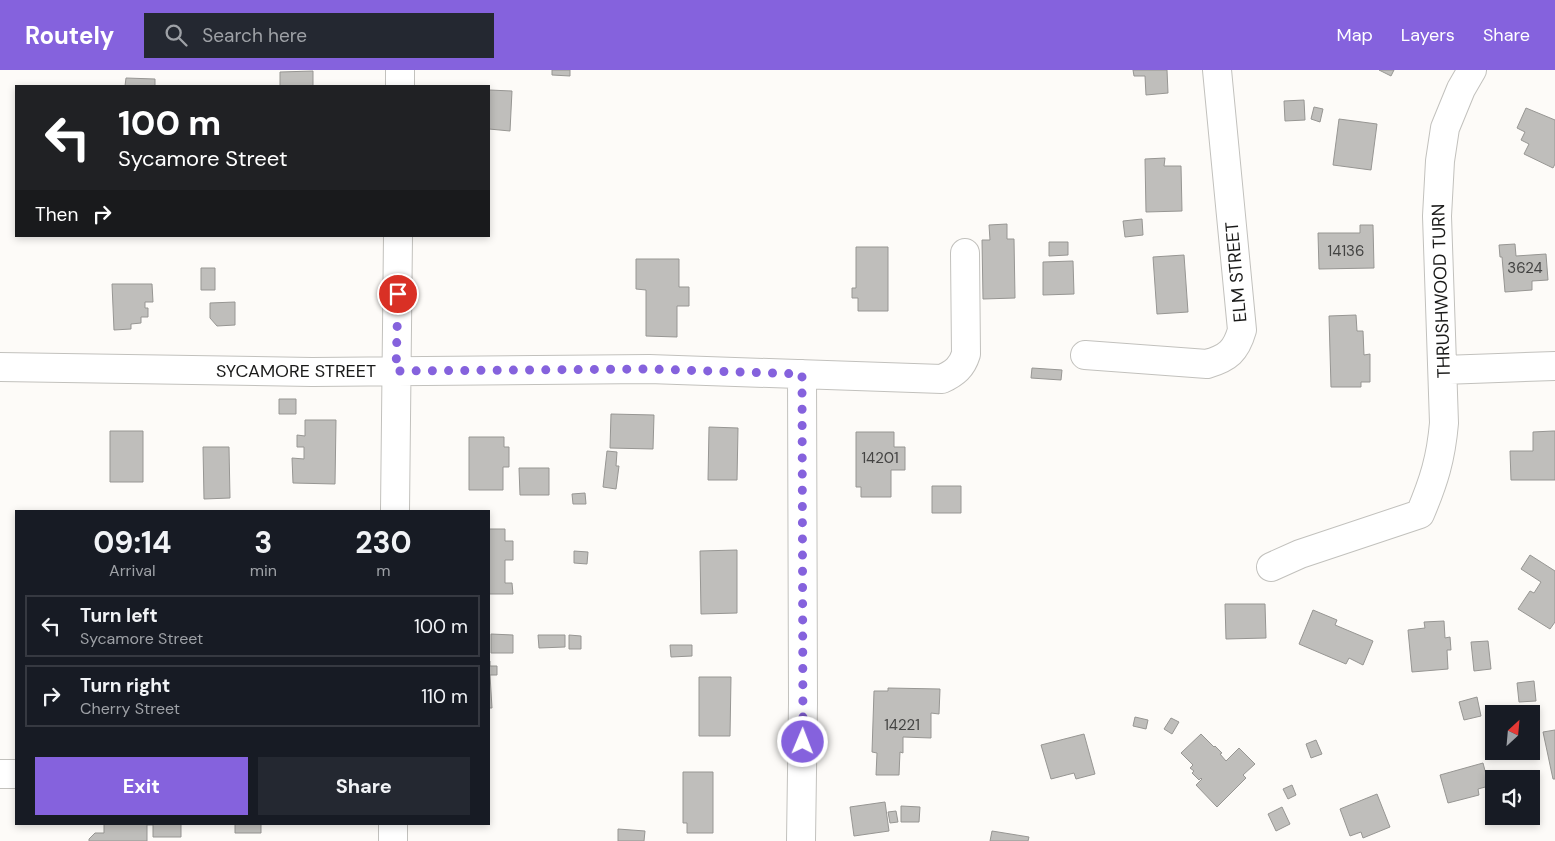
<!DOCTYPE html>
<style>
:root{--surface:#171b24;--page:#242831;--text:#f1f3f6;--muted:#9ea1a6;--line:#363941;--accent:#8562dd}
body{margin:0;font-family:"DM Sans",sans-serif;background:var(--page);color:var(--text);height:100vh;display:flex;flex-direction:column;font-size:19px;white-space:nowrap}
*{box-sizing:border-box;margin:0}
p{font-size:16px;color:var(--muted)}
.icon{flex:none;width:28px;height:28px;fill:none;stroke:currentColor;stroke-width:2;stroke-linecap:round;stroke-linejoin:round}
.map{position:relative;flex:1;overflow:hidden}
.sheet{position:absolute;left:15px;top:440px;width:475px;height:315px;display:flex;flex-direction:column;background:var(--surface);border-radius:0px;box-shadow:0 2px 8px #0003}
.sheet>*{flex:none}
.banner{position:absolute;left:15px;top:15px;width:475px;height:152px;border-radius:0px;box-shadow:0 2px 8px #0003;background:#202124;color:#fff;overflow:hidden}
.needle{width:32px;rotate:26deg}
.buttons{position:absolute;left:1485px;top:635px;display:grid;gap:10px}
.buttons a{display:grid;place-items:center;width:55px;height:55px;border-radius:0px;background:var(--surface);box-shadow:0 2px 8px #0003;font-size:25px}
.pin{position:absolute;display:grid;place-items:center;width:42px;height:42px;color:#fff;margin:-21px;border:2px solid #fff;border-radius:50%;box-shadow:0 1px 5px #0007}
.me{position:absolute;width:55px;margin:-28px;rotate:1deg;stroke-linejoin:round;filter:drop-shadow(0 0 4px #0008)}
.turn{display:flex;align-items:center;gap:18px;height:105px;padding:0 20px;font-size:22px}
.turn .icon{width:65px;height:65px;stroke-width:2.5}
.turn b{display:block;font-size:35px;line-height:42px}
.then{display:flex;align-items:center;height:48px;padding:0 20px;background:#0003;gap:10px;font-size:19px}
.eta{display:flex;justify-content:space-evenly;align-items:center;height:85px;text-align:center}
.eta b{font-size:30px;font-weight:700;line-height:35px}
.cta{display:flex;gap:10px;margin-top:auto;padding:10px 20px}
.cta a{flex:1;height:58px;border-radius:0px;background:var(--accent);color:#fff;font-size:20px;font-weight:700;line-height:58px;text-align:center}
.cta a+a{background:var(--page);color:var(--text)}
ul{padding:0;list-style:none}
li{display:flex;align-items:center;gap:15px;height:62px;margin:0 10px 8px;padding:0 10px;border:2px solid var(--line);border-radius:0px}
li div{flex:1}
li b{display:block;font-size:19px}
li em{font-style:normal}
header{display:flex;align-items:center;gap:30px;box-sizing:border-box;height:70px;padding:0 25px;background:var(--accent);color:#fff}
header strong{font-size:24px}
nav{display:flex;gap:28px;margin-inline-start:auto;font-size:18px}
.search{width:350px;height:45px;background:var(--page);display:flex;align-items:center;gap:12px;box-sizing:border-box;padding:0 18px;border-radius:0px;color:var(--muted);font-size:19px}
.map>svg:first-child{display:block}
.building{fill:#bfbebb;stroke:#979693}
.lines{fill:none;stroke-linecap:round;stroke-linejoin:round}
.minor-casing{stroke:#c2c1bd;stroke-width:30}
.minor{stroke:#fff;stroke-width:28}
.route{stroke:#8562dd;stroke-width:9;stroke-dasharray:0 16.2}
.labels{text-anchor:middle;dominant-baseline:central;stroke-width:4;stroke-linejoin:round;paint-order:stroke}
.number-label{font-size:15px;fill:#434342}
.street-label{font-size:18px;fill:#1a1a19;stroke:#fff}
</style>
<header>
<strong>Routely</strong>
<div class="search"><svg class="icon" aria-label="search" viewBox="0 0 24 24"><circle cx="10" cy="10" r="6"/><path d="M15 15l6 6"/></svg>Search here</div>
<nav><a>Map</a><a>Layers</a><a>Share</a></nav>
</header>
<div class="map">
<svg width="1555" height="771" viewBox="0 0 1555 771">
<rect width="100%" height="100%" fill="#fdfbf8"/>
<path class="building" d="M552,0H570V6L552,5Z
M1133,0H1167L1168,23L1146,25L1145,6H1134Z
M1379,0H1394L1391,6Z
M313,1V16H280V2Z
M126,8L155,9V16H125Z
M489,20L512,21L510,61L489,59Z
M1304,30L1305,50L1285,51L1284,31Z
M1314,37L1323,39L1320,52L1311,49Z
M1526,38L1555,50V94L1553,98L1524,84L1529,74L1521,70L1525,62L1517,58Z
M1339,49L1377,54L1371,100L1333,95Z
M1165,88L1164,96H1181L1182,141L1146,142L1145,89Z
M1142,149L1143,165L1125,167L1123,151Z
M1007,154V169H1014L1015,228L983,229L982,170H990L989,155Z
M1360,155H1373L1374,198L1319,199L1318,163H1360Z
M1049,172H1068V185L1049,186Z
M1515,174L1516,186L1546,184L1548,210L1532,211V220L1505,222L1502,187H1500L1499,175Z
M856,177H888V241H858V228H852V218H856Z
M1184,185L1188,242L1157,244L1153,187Z
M636,189H679V217H689V236H677V267L646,266V220L636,219Z
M1073,191L1074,224L1043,225V192Z
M201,198H215V220H201Z
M112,214H152L153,232H145V238H148V247H141V253L131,254V259L114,260Z
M235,232V255L217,256L210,248V233Z
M1356,245L1357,261H1363L1364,285L1370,284V312H1361V317H1331L1329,246Z
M1032,298L1062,300L1061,310L1031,308Z
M279,329H296V344H279Z
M611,344L654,345L653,379L610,378Z
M305,350H336L335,414L293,413L292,388L304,389V377H297V365L305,366Z
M709,357L738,358L737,410H708Z
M110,361H143V412H110Z
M1553,361H1555V410H1511L1510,381H1533V362Z
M856,362H894V377H905V400H891V427H861V417H856Z
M469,367H504V377H509V397H503V420H469Z
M203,377H229L230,428L204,429Z
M607,381L617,382L616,396H619L616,419L603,417Z
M519,398H549V425H520Z
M932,416H961V443H932Z
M585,423L586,434H573L572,424Z
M489,459H505V471H513V490H505V513H512L513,524H489Z
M737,480V543L701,544L700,481Z
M574,481L588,482L587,494L574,493Z
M1530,485L1555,501V552L1550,559L1518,539L1530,521L1534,523L1541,512L1521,499Z
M1225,534H1265L1266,568L1226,569Z
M1313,540L1337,550L1335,555L1373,571L1363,595L1349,588L1346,594L1299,574Z
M1444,551L1445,568L1450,567L1451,580H1447L1448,599L1412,602L1408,560L1425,558L1424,552Z
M491,564L513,565V583H491Z
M538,565H565V577L539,578Z
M569,565L581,566V579H569Z
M1488,571L1491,599L1474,601L1471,572Z
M670,575H692V586L671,587Z
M489,591H490V596H497V605H490L492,638H489Z
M699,607H731L730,666H699Z
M1534,611L1536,631L1519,632L1517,613Z
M888,618L940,619L939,644L931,643V668L903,667V683L900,682L899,705H876L877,683L872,682L874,621H888Z
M1477,627L1481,646L1464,650L1459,632Z
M1135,647L1148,650L1146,659L1133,656Z
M1171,648L1179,652L1172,664L1164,659Z
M1555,660V709H1553L1543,662Z
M1084,664L1095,704L1076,709L1074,703L1051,709L1041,675Z
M1201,664L1214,677L1215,676L1222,683L1220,684L1226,691L1239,678L1255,694L1243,705L1246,708L1217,737L1196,715L1202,709L1201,708L1199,710L1192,703L1194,701L1190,698L1193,695L1181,683Z
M1316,670L1322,684L1311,688L1306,674Z
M1483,693L1489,716L1478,719L1479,725L1448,733L1440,705Z
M683,702H713V763H687V753H683Z
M1292,715L1296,725L1288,729L1283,719Z
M1377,724L1390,757L1363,768L1361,762L1350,766L1340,739Z
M885,732L889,761L854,766L850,737Z
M901,736L920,737L919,752H901Z
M1282,737L1290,754L1276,761L1268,744Z
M896,741L898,752L890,753L888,742Z
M104,754H181V767H153V755H147V771H89V769L95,763H104Z
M235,754H261V763H235Z
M618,759L645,761L644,771H618Z
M992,761L1029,767L1028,771H990Z"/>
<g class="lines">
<g class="minor-casing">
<path id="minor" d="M400,16V0
M1085,285L1207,294C1228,288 1236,281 1242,260L1217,0
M0,297L312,302L649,299L942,309C955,303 962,297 966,284L965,183
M1443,300L1555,296
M395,441L398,166
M1271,497L1300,484L1420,444C1434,411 1441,388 1444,353L1437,146L1440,91L1445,58L1461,19L1472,0
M0,704H16
M393,771V754
M801,771L803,633L802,304"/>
</g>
<use href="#minor" class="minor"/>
</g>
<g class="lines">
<path class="route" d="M398,224L396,301L649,299L802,304L803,672"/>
</g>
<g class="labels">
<g class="number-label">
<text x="1346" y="181">14136</text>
<text x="1525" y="198">3624</text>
<text x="880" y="388">14201</text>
<text x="902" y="655">14221</text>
</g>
<g class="street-label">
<text transform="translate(1236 202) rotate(-95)">ELM STREET</text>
<text transform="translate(1441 221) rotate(-92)">THRUSHWOOD TURN</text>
<text x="296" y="301">SYCAMORE STREET</text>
</g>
</g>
</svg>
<div class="buttons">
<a><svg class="needle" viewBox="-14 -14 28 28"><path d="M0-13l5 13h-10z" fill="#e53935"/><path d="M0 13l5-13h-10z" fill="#9ea1a6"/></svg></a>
<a><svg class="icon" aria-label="sound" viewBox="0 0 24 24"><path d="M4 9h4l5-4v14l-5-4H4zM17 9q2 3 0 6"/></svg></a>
</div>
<div class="pin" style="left:398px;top:224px;background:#d93025"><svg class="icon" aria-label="arrive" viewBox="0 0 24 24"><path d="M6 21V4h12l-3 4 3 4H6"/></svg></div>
<svg class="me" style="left:803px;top:672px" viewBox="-20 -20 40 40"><circle r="17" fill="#8562dd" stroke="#fff" stroke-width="3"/><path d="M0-11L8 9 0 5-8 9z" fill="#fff"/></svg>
<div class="banner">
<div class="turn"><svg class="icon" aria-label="left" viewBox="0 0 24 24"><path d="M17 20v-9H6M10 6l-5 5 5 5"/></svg><div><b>100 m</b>Sycamore Street</div></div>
<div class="then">Then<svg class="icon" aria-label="right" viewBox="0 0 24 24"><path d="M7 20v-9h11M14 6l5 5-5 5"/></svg></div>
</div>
<section class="sheet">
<div class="eta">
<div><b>09:14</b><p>Arrival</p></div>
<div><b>3</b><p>min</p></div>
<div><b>230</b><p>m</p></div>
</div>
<ul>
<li><svg class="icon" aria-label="left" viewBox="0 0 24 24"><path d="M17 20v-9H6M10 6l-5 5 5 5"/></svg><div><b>Turn left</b><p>Sycamore Street</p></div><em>100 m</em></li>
<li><svg class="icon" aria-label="right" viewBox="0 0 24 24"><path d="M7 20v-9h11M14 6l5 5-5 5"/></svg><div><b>Turn right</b><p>Cherry Street</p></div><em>110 m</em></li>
</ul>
<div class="cta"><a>Exit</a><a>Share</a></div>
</section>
</div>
